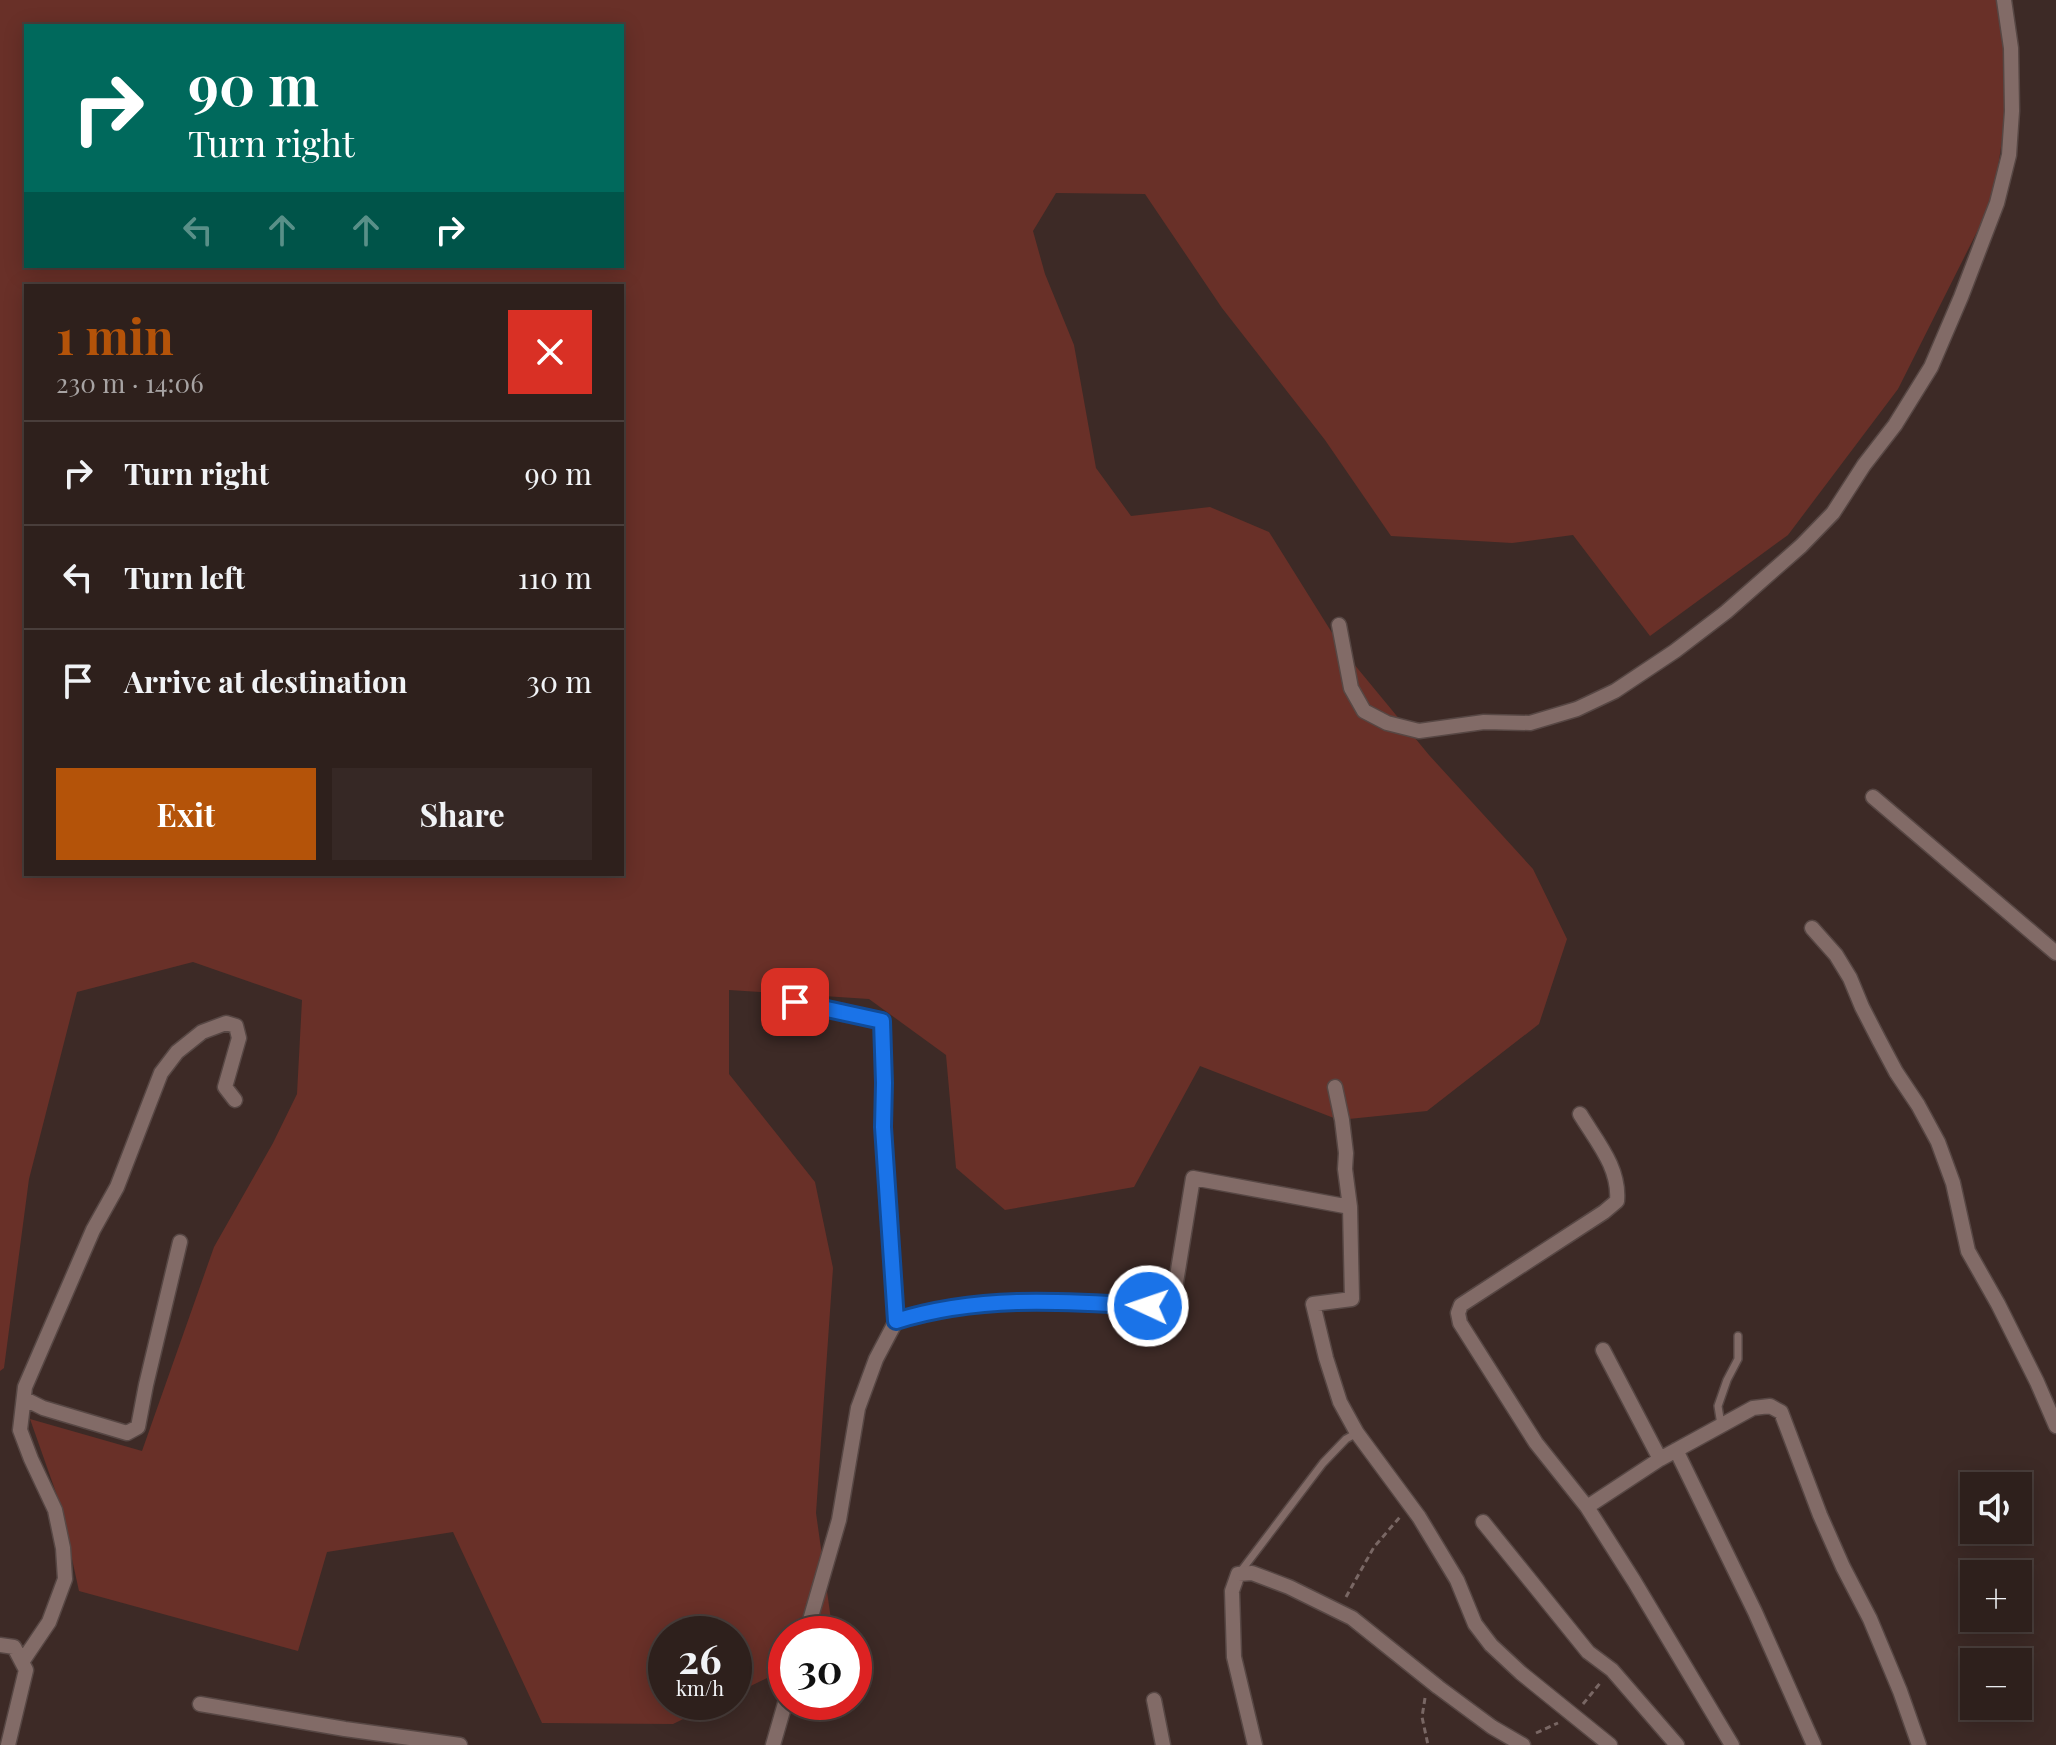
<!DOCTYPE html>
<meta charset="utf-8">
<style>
:root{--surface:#2e201c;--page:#362825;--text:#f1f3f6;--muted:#a7a3a3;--line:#493e3b;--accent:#b45309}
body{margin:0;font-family:"Playfair Display",serif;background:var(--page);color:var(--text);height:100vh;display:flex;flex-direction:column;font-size:30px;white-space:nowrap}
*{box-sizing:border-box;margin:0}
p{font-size:26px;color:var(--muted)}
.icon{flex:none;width:44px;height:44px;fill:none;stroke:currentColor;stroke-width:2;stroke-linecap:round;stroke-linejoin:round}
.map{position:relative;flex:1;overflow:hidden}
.sheet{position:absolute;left:24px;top:284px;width:600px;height:592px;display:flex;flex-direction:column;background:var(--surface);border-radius:0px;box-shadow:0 4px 20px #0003,0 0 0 2px var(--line)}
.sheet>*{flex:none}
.guide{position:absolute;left:24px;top:24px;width:600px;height:244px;border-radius:0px;box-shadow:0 4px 20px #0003,0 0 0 2px var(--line);background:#00695c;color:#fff;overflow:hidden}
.buttons{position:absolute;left:1960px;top:1472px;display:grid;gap:16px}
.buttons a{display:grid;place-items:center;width:72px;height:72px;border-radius:0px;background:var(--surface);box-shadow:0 4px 20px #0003,0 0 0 2px var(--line);font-size:40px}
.speed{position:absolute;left:648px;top:1616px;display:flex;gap:16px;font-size:40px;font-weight:700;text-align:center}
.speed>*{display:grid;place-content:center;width:104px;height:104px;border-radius:50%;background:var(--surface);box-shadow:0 4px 20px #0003,0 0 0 2px var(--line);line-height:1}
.speed small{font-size:20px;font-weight:400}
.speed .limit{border:12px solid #d22;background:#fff;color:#111}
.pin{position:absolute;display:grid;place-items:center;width:68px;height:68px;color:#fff;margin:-34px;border-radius:16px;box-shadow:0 4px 12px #0006}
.me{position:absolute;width:88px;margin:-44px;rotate:273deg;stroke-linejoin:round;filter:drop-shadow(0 0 6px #0008)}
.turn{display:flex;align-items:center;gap:28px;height:168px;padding:0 32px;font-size:36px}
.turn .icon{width:104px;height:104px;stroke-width:2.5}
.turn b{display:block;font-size:56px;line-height:68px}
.lanes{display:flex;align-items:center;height:76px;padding:0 32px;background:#0003;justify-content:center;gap:40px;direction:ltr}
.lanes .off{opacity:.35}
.round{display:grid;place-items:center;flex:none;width:84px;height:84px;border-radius:0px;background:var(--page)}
.overview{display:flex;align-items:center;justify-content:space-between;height:136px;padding:0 32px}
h1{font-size:48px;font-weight:700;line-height:60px;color:var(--accent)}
.action{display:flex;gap:16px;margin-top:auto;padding:16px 32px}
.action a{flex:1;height:92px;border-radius:0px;background:var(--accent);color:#fff;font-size:32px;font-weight:700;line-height:92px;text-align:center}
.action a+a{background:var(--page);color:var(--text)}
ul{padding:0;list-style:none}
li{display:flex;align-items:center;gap:24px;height:104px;padding:0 32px;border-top:2px solid var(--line)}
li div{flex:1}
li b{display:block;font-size:30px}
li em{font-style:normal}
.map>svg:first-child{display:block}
.green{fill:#693028;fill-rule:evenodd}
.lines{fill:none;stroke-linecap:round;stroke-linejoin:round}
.lane-casing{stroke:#574744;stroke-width:10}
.street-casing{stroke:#574744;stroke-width:17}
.path{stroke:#796764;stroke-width:3;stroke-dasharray:6 4;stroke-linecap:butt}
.lane{stroke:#826b67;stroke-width:7}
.street{stroke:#826b67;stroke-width:14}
.route-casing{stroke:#114b97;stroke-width:20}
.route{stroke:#1a73e8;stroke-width:14}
</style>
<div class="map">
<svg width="2056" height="1745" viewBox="0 0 2056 1745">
<rect width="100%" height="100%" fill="#3d2a26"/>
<path class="green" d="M0,0H2008L2016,48L1993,200L1898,389L1788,535L1650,636L1573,535L1512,543L1391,536L1325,440L1222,308L1145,194L1056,193L1033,231L1045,274L1074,345L1096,468L1131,516L1210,507L1269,532L1344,652L1429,755L1533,869L1567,939L1539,1024L1427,1111L1339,1120L1200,1066L1134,1187L1005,1210L956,1168L946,1055L869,999L729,990V1074L815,1182L833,1268L816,1513L833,1634H786V1669L734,1694V1634H666V1702H718L673,1724L542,1723L453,1532L327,1552L298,1651L79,1591L60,1504L30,1419L142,1451L214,1247L273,1143L297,1094L302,1000L193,962L77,992L29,1179L4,1368L0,1371ZM26,26H622V266H26ZM26,286H622V874H26Z"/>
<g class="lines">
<g class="lane-casing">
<path id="lane" d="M1721,1425L1718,1406L1727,1380L1738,1359V1336
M1241,1571L1323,1463L1346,1439L1357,1433"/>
</g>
<g class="street-casing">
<path id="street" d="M1339,625L1351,688L1364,711L1387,723L1419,731L1484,722L1530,723L1577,709L1615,691L1675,651L1726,612L1801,546L1833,513L1864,465L1895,425L1931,367L1961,297L1997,203L2009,155L2012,111L2011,48L2004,0
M1873,797L2056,953
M1812,928L1836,955L1850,978L1862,1007L1879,1040L1896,1072L1918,1105L1938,1142L1953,1183L1968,1251L1998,1304L2037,1382L2056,1426
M795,1002L882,1021L884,1083L883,1127L896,1321C986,1293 1079,1302 1172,1307L1193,1178L1350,1207
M1335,1087L1342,1120L1346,1153L1345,1169L1350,1207L1352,1299L1313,1304L1326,1358L1340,1402L1357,1433L1419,1517L1457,1580L1475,1624L1491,1645L1521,1673L1610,1745
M1580,1114C1597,1142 1620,1168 1617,1201L1604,1212L1461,1305L1458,1313L1460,1323L1536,1443L1587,1507L1634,1581L1732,1745
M1603,1350L1660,1459
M25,1399L43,1408L127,1433L138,1427L146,1385L180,1242
M1676,1450L1755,1612L1814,1745
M1587,1507L1660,1459L1753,1408L1770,1406L1781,1412L1820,1515L1843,1567L1870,1619L1900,1691L1919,1745
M1483,1522L1588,1652L1612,1670L1677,1745
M806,1634L839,1520L858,1408L876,1359L896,1321
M0,1645L14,1647L26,1670L8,1745
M22,1662L49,1622L65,1579L63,1548L55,1510L31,1459L20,1430L25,1387L93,1230L117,1187L161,1073L177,1052L202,1032L226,1023L236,1026L239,1038L225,1087L235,1100
M1154,1700L1163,1745
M200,1704L345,1729L460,1745
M773,1745L786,1700
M1255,1745L1234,1657L1232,1591L1238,1574L1252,1573L1289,1587L1352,1618L1438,1687L1492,1727L1523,1745"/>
</g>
<path class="path" d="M1346,1597L1374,1547L1400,1517
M1425,1698L1422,1717L1428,1745
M1583,1704L1601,1682
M1536,1733L1558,1723"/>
<use href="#lane" class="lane"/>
<use href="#street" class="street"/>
</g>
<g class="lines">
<g class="route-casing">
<path id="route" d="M795,1002L882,1021L884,1083L883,1127L896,1321C978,1295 1063,1301 1148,1306"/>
</g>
<use href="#route" class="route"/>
</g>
</svg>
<div class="buttons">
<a><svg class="icon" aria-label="sound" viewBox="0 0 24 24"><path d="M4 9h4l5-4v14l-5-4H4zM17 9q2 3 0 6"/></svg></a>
<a>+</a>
<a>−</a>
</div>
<div class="speed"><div>26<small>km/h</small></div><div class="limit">30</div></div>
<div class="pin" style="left:795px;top:1002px;background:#d93025"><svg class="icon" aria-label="arrive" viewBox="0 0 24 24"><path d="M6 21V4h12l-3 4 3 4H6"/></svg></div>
<svg class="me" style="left:1148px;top:1306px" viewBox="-20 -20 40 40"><circle r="17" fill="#1a73e8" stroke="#fff" stroke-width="3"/><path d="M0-11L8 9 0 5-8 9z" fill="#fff"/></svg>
<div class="guide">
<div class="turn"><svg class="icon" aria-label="right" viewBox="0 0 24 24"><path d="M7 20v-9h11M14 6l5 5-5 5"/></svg><div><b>90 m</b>Turn right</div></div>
<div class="lanes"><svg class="icon off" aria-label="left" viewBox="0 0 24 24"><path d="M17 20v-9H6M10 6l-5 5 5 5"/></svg><svg class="icon off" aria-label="ahead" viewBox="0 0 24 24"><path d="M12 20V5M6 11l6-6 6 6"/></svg><svg class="icon off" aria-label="ahead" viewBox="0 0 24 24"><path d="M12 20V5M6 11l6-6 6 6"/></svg><svg class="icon" aria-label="right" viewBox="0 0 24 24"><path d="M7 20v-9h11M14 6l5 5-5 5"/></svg></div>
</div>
<section class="sheet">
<div class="overview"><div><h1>1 min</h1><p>230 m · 14:06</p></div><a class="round" style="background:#d93025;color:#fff"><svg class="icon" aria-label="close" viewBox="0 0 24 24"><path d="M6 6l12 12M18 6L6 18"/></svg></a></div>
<ul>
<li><svg class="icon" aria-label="right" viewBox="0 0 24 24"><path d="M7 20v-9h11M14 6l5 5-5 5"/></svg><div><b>Turn right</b></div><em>90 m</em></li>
<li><svg class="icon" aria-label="left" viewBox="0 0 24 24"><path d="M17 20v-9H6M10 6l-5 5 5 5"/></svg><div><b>Turn left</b></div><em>110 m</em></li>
<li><svg class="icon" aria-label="arrive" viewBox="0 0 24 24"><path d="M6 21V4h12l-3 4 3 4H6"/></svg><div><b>Arrive at destination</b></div><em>30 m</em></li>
</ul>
<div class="action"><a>Exit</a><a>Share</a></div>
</section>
</div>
